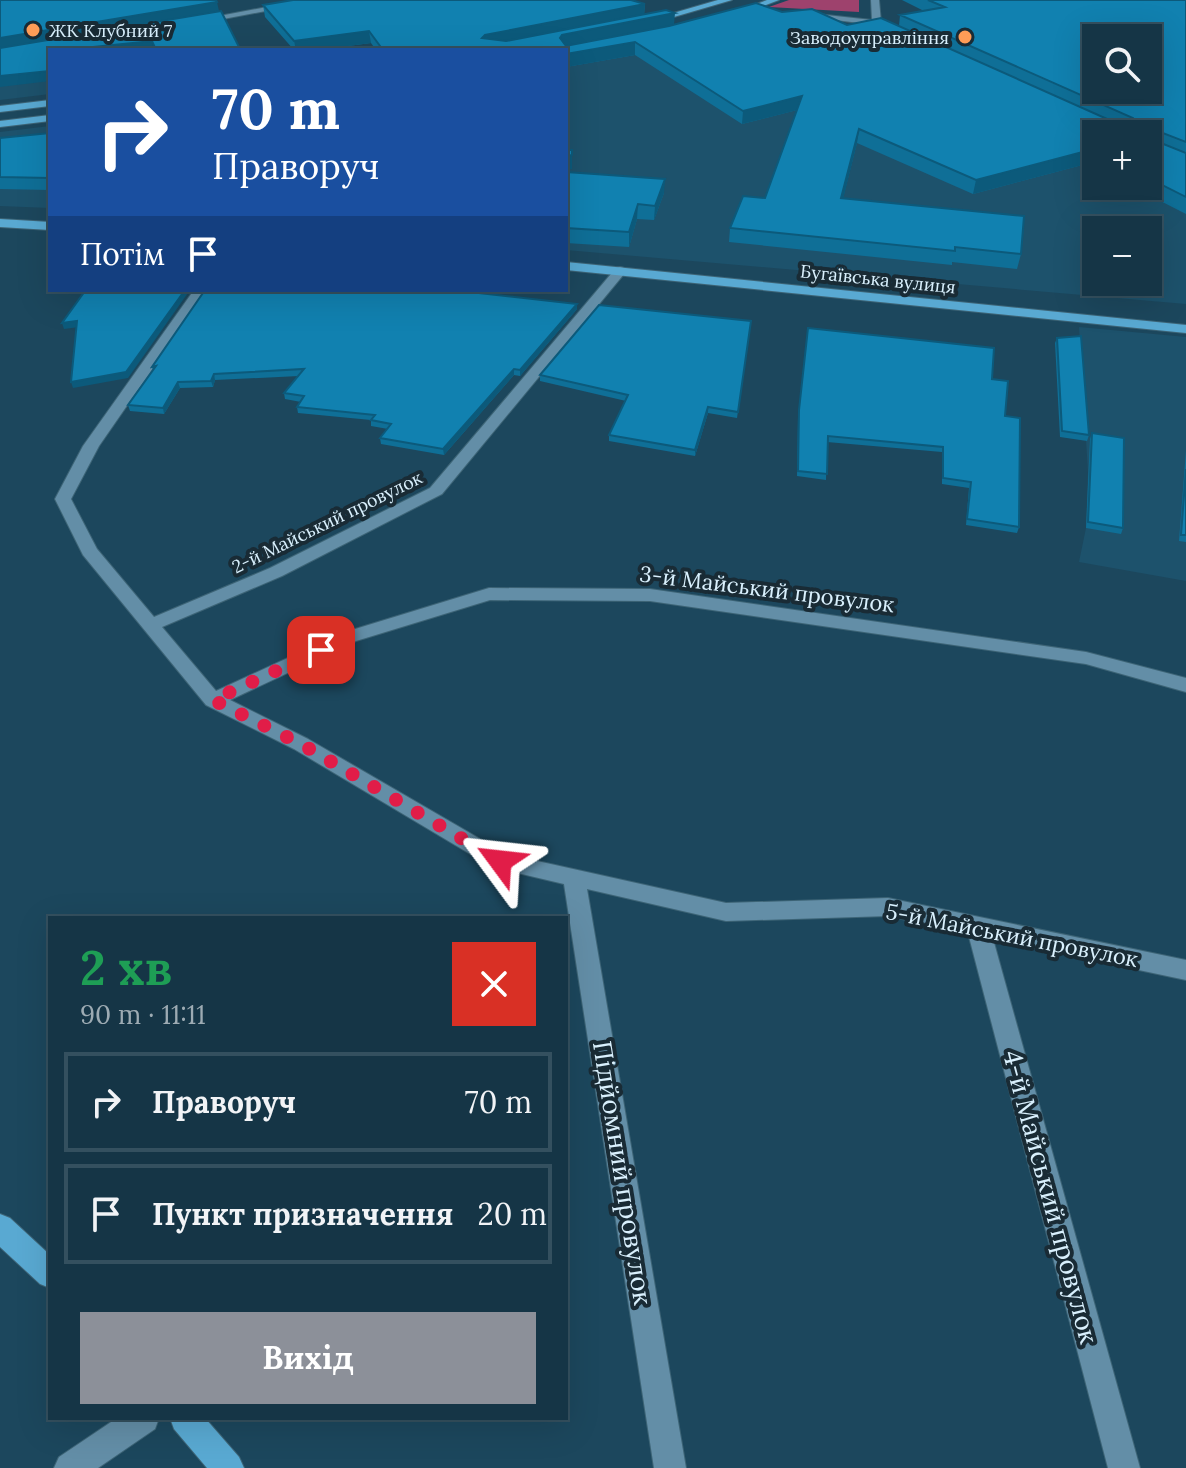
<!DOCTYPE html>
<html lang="uk">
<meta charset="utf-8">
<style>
:root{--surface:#153546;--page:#1e3d4d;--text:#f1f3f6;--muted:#9dabb3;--line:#34505f;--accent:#8c9099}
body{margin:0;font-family:Lora,serif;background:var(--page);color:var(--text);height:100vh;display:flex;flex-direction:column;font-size:30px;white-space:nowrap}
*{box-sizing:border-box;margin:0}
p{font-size:26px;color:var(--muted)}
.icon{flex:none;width:44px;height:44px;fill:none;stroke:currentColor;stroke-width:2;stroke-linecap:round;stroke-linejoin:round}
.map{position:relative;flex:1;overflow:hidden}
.side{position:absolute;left:48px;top:916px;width:520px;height:504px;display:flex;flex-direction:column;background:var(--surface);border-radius:0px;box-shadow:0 8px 32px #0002,0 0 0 2px var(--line)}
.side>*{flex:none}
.hud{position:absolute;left:48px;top:48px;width:520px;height:244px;border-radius:0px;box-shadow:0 8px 32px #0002,0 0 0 2px var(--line);background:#1a4fa0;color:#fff;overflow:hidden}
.tools{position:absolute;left:1082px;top:24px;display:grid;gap:16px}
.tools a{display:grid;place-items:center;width:80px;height:80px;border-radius:0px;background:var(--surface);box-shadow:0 8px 32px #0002,0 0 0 2px var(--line);font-size:40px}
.pin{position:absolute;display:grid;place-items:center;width:68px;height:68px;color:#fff;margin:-34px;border-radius:16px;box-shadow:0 4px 12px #0006}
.me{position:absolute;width:88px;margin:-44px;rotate:300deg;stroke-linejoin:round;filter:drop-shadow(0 0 6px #0008)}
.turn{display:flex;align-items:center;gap:28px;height:168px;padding:0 32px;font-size:36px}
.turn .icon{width:104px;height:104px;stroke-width:2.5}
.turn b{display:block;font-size:56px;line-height:68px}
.then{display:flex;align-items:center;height:76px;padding:0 32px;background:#0003;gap:16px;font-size:30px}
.round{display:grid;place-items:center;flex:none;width:84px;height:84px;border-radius:0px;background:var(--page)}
.overview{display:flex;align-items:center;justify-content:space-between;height:136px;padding:0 32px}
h1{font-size:48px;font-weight:800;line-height:60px;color:#1e9e55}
.primary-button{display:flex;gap:16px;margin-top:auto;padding:16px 32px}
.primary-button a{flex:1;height:92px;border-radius:0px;background:var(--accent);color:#fff;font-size:32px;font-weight:800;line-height:92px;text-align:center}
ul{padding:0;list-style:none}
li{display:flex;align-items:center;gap:24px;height:100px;margin:0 16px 12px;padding:0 16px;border:4px solid var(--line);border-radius:0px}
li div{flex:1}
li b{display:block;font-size:30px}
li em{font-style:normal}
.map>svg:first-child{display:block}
.built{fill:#1d526c;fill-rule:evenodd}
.green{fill:#9e426d}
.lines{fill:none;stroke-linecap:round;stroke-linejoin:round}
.minor-casing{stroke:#3d6476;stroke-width:2}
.major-casing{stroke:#3d6476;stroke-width:2}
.minor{fill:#638ea7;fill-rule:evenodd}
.major{fill:#59a9d2;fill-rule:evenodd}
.wall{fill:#0f6f97}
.shaded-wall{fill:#0c5a7b}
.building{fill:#1181b0;stroke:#0c5a7b;stroke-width:2;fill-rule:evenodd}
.route{stroke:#e11d48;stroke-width:14;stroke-dasharray:0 25.2}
.poi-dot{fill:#fe9c57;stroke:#192b35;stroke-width:3}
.labels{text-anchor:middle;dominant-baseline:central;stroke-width:8;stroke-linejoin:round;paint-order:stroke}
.far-poi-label{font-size:18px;fill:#d9f0fd;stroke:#192b35;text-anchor:start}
.far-street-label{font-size:18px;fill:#d9f0fd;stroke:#192b35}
.street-label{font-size:22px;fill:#d9f0fd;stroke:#192b35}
.near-street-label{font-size:26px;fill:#d9f0fd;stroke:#192b35}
</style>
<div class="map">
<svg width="1186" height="1468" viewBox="0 0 1186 1468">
<rect width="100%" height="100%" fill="#1c475d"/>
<path class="built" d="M668,36L1096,143V186L1186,190V304L566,250V56ZM1096,230H1148V282H1096Z
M50,51V94L0,100V62Z
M50,126V208L0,206V132Z
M1079,327L1186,337V581L1079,562L1086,528L1088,472Z"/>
<path class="green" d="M789,0H859V12L769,7Z"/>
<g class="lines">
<g class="minor-casing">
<path id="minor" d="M304,0H323L197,24L193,21Z
M871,0H879L881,22L893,27V31L875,25L804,16L808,13L872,20Z
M620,267L624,268V274L442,494L282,576L162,627L216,691L342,633L489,588L650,589L1086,652L1186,678V692L1086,664L650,601L490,600L356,641L230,700L308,739L506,854L726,903L888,898L1186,960V980L993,939L1140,1468H1108L968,933L888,916L726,921L587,889L686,1468H654L564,884L492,867L294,749L206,705L83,555L55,499L83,446L194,290H207L99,446L71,499L97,549L154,617L270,568L430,488L616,268Z
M117,1418H159L155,1429L98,1468H54L59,1457Z"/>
</g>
<g class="major-casing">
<path id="major" d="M718,0H732L650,24L646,21Z
M767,0H779L740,15L733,13Z
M50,100V106L0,112V106Z
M50,115V121L0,127V121Z
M0,219L50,222V230L0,227Z
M566,262L1186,325V333L566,270Z
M0,1214L10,1218L50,1255V1288L40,1284L0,1247Z
M170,1418H205L239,1457L244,1468H207L174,1429Z"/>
</g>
<use href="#minor" class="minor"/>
<use href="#major" class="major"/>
</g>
<path class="wall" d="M902,0H1186V214L1131,186H1148V134H1096V168L1086,164L973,194L857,143L843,198L1021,254L1017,269L952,262V265L729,242L730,228L765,198L797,110L742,124L635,55L566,67V50H376L371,43L317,50H294L265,17L263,5L645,4L644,15L674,25L782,12L847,25L899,26L900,15L924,11Z
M50,133V190L0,189V138Z
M566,172L664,193L654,220L637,219L629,247L566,243Z
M577,309L520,376L514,375L444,455L381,444L380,438L388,429L371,426V420L298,413L297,407L301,402L285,399L284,393L299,376L215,380L213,387L180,388L164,414L130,411L128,405L153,371L152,367Z
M751,321L737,418L708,413L695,456L609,441V435L626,401L540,381V375Z
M808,328L992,379L1005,416L1019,527L1017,533L966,525L969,488L942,484V452L827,442L826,480L797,476L798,416Z
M1057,338L1089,435L1087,441L1060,437L1055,343Z
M1092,433L1123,528L1121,534L1086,528L1090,439Z
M1186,450V542L1179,541Z"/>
<path class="shaded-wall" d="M217,2L219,11L0,48V38Z
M645,4L644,16L485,47L482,38L485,35Z
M675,13L674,25L562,47L560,38L562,35Z
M369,31L371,43L317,50H296L294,41Z
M152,41L154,50H84V48Z
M635,42V55L566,67V54Z
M50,71V81L0,87V76Z
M802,96L801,109L742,124L743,111Z
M859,129L857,143L840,212L841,198Z
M1090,150L1086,164L973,194L976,180Z
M572,155V169L566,170V156Z
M665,179L664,193L654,220L655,206Z
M638,204L637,219L629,247V232Z
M185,290H190L128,378L73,388L71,382Z
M577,304V309L520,376V370Z
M77,321L79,327L64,329L62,323Z
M514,369V375L444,455L443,449Z
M214,374L215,380L213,387L211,381Z
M178,382L180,388L164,414L163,408Z
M708,407V413L695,456V450Z"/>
<path class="building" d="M0,0H216L217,2L0,38Z
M293,0H631L645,4L485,35L482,38L506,41L666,10L675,13L562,35L560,38L566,46L669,26L756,3L782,12L812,9L847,25L881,18L1116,123L1132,124L1133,118L900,15L945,7L928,0H1186V142L1150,128L1151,139L1186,153V197L1148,178V134H1096V153L1090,150L976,180L859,129L841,198L1024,216L1021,254L955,247V251L730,228L743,196L765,198L802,96L743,111L635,42L566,54V50H383L369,31L294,41L263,5ZM1096,38H1148V90H1096Z
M221,11L240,49L156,50L152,41L84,48V50H50V71L0,76V48Z
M50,133V178L0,177V138Z
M566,150H572V155L566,156Z
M566,172L665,179L655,206L638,204L629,232L566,228Z
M104,290H185L126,372L71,382L77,321L62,323L85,291Z
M205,290H452L577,304L520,370L514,369L443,449L380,438L391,424L371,420L375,415L297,407L304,396L284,393L304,369L214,374L211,381L178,382L163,408L128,405L156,366L152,367Z
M599,305L751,321L738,412L708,407L695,450L609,435L628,395L540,375Z
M808,328L994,348L992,379L1008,381L1005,416L1020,418L1019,527L967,519L971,482L943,478V447L828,436L827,474L798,471L799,410Z
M1081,336L1089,435L1062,431L1057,338Z
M1092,433L1124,438L1123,528L1088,522Z
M1186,469V535H1181Z"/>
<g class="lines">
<path class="route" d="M321,650L213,700L301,744L500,861"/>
</g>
<g class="poi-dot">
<circle cx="33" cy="30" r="8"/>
<circle cx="965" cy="37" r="8"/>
</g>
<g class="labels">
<g class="far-poi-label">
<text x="49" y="30">ЖК Клубний 7</text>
<text x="949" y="37" text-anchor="end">Заводоуправління</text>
</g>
<g class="far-street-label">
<text transform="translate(878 279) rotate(6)">Бугаївська вулиця</text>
<text transform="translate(327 522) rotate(-26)">2-й Майський провулок</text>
</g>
<g class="street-label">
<text transform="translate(767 589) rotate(7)">3-й Майський провулок</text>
<text transform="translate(1012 935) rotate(11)">5-й Майський провулок</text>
</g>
<g class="near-street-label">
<text transform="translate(623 1173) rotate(81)">Підйомний провулок</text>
<text transform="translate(1051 1197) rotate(75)">4-й Майський провулок</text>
</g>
</g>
</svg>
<div class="tools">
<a><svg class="icon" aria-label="search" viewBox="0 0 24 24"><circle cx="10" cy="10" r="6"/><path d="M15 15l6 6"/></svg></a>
<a>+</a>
<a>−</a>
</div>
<div class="pin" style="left:321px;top:650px;background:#d93025"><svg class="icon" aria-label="arrive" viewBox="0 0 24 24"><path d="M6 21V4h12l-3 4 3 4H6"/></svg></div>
<svg class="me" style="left:500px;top:861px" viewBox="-20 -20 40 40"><path d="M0-17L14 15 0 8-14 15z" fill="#e11d48" stroke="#fff" stroke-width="4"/></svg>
<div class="hud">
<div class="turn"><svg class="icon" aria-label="right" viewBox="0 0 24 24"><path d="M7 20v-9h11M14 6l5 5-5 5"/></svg><div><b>70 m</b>Праворуч</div></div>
<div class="then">Потім<svg class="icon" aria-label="arrive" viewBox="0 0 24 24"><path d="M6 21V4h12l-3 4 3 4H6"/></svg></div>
</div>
<section class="side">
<div class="overview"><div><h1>2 хв</h1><p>90 m · 11:11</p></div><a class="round" style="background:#d93025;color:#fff"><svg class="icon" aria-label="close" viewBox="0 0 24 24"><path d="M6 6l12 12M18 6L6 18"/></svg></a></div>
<ul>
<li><svg class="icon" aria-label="right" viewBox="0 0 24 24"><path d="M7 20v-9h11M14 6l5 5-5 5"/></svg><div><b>Праворуч</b></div><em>70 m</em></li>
<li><svg class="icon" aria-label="arrive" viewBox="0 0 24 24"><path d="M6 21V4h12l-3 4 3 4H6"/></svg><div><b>Пункт призначення</b></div><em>20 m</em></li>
</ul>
<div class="primary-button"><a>Вихід</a></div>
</section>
</div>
